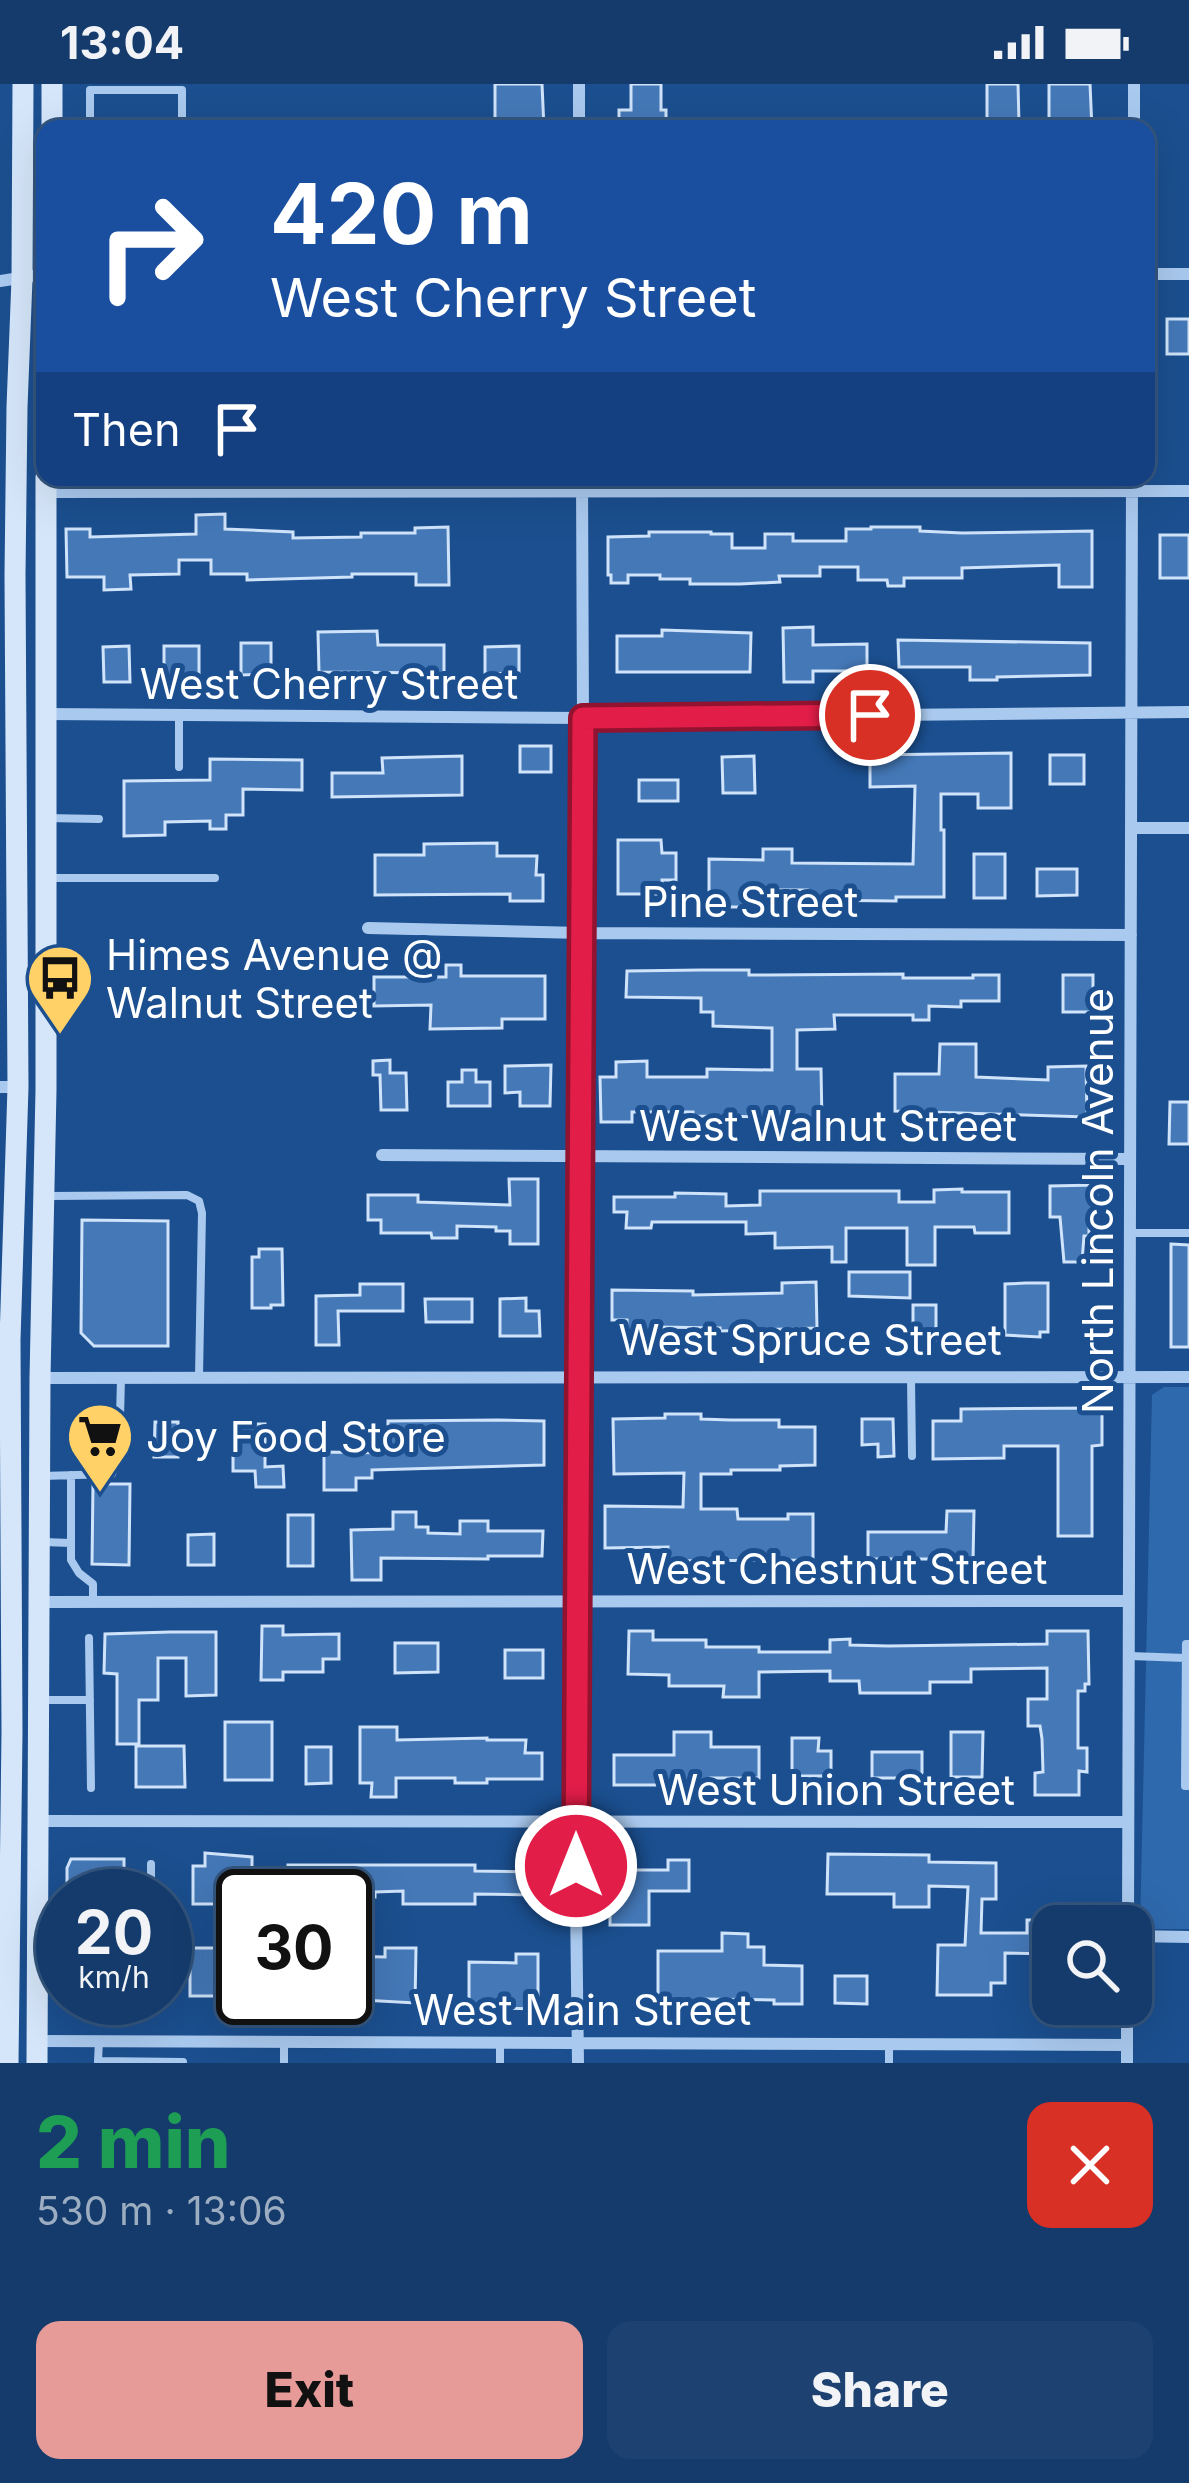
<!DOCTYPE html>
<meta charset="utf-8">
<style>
:root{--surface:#143b6b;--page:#1d4271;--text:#f1f3f6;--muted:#9dadc1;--line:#33557e;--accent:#e69b98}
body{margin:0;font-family:Inter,sans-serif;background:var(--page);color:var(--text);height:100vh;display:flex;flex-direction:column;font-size:45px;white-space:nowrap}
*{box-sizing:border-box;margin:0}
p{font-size:39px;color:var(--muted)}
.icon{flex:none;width:66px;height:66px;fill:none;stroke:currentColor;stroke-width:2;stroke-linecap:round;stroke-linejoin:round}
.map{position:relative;height:1979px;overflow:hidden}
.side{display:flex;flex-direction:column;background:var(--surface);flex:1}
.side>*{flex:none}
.banner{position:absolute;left:36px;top:36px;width:1119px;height:366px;border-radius:24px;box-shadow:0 12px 48px #0002,0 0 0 3px var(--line);background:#1a4fa0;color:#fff;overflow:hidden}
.tools{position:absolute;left:1032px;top:1821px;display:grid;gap:24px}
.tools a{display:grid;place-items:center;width:120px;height:120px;border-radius:24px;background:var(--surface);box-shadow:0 12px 48px #0002,0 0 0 3px var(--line);font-size:60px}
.speed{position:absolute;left:36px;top:1785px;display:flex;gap:24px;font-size:60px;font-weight:700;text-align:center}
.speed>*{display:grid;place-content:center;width:156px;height:156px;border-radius:50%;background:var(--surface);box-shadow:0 12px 48px #0002,0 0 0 3px var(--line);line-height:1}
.speed small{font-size:30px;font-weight:400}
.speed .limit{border:6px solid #111;border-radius:18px;background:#fff;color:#111}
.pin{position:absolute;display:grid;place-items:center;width:102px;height:102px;color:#fff;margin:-51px;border:6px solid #fff;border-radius:50%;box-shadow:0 3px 12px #0007}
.me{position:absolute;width:132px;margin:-66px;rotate:0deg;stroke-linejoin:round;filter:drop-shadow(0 0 9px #0008)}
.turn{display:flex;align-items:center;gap:42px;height:252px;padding:0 36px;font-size:54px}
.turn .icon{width:156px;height:156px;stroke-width:2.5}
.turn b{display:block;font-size:84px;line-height:102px}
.then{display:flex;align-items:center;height:114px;padding:0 36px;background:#0003;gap:24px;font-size:45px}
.round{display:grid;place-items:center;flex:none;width:126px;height:126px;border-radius:24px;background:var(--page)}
.overview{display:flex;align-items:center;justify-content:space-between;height:204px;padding:0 36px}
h1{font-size:72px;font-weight:800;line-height:90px;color:#1e9e55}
.primary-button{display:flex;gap:24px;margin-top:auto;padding:24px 36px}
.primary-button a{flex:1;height:138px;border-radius:24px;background:var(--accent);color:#111;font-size:48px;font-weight:800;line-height:138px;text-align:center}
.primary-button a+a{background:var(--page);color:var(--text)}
.status{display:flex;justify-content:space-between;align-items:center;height:84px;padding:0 60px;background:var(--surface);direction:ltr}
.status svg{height:33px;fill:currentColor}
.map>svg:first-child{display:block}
.green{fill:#2e69ad}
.building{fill:#4478b7;stroke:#cfe3fa;stroke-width:3}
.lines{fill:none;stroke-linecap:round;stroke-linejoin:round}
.lane{stroke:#a9c9ee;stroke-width:8}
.street{stroke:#a9c9ee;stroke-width:12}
.secondary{stroke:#d6e6fa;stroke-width:21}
.route-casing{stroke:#92132f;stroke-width:30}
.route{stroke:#e11d48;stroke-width:21}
.labels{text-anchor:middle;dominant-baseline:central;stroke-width:10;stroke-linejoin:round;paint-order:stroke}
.street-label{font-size:42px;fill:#fff;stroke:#1b4f8f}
.poi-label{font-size:42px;fill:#fff;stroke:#1b4f8f;text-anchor:start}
</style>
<div class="status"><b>13:04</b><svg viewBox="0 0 49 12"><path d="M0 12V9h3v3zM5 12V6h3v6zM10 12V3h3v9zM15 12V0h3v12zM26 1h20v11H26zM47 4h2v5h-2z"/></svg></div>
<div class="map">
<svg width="1189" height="1979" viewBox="0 0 1189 1979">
<rect width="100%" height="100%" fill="#1b4f8f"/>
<path class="green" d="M1164,1303H1189V1845H1140L1152,1311Z"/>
<path class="building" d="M495,0H542L544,45H507V40H495Z
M631,0H661V26H666V45H619V26H631Z
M987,0H1018L1019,40H987Z
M1049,0H1090L1092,45H1049Z
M1167,235H1189V270H1167Z
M225,430V445L293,448V454L361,453V449H415V444L448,443L449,501H416V490H352V493L247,496V490H211V476H179V490L130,491L131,505L104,506V493H67L66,445H90V453L196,450V431Z
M871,443H920V447L962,449L1092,447V503H1059V481L962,484V494H904V502H888L887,496H858V483H820V492H779L780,498L740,500H690V495H660V491H628V499H611V491H608V453L649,452V448H711V450H732V464H765V450H793V457H846V445H871Z
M1160,451H1189V494H1160Z
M813,543V561L867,560V587H813V598H784L783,544Z
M662,546L751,549L750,588H617V552H662Z
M377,547L378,561H444V589L319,588L318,548Z
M898,556L1090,559V591L997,593V596H970V583H899Z
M241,559H271V590L241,591Z
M129,562L130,598H104L103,563Z
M164,562H199V591H164Z
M519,562V589L485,590V563Z
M520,662H551V688H520Z
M1011,669V724H978V710H941V746H944V813H896V817L806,816L807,806H749V823H722V811H709V775L763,776V765H792V779L913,780L915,702L870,703V671Z
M1050,671H1084V700H1050Z
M462,672V711L332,713V689H383L382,674Z
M754,672L755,709H723L722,673Z
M210,675L302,676V706L243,705V731H226V745H210V737L165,738V751L124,752V697L210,696Z
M639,696H678V717H639Z
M618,756H661L662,769H676V796H662V810H618Z
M497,759V772H537L536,791H543V817H510V810L375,811V771H424V760Z
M974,770H1005V814H974Z
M1037,785H1077V811L1037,812Z
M446,881H461V892H545V935H502V944L430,945L431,921L374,922V893H446Z
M701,886H749V891H768L903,890V894H973V891H999V917H961V923L929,922V936H913V931H834L835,945L797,946V985H821L822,1038L775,1039V1033L693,1032V1028H632V1038H601L600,993H616V978L647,977V993H707V985L772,986V944L713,942V928H701V914L626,913L627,887Z
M1063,891H1093V928H1063Z
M940,960H976V993L1048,996V983L1086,982L1087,1033L895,1027V990H939Z
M390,976V989H406L407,1026H381L380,991H373V977Z
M551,981L550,1022H520V1008L505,1009V982Z
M462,986H476V998H490V1022H448V998H462Z
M1170,1018H1189V1060H1169Z
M509,1095H538V1160H510V1147H496V1143L457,1142V1154H432L431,1149H381V1136H368V1111H418V1118L510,1121Z
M1097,1101V1133H1089V1152H1084L1082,1178H1064L1060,1133H1050V1102Z
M962,1105V1108H1009V1149H975L974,1143H935V1181H907V1144H846V1178H832V1163L775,1164V1149L746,1150V1138H652L651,1144H626L627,1128H614V1113H675V1109L726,1110V1122L760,1121V1107H899V1118H934V1106Z
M82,1136L168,1137V1262H94L81,1249Z
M1171,1160L1189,1161V1263H1171Z
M259,1165H282L283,1221H271V1224H252V1173H259Z
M849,1188H910V1214L849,1212Z
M816,1198L817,1244L720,1247V1244L657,1243V1251H627V1236H612V1206L693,1207V1211L782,1209V1199Z
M1026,1199H1048V1248H1040V1253L1005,1251V1200Z
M360,1200H403V1227H338L339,1261H316V1212L360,1211Z
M526,1214V1227H539L540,1252H500V1215Z
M425,1215H472V1238H426Z
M913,1221H936V1256H913Z
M1102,1324V1361L1092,1362V1452H1058V1362H1004V1374L933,1375V1337H961V1325Z
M665,1330H701V1335L730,1336H779V1343H815V1381L780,1382V1386H731V1390H701V1425H737L738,1435H788V1430H813V1476L667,1477L668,1463L605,1464V1422L683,1423L684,1389L614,1390L613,1335L665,1334Z
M862,1335H893L894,1372L878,1373V1360L862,1361Z
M498,1336L544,1337V1381L372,1386V1394H356V1406H324V1368L388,1369V1337Z
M89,1337L111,1359V1371L105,1381L75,1351Z
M155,1338H178V1373H154Z
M233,1340H265V1383L283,1382L284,1403H256L255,1387H233Z
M93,1400H130L129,1481L92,1480Z
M947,1427H974L973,1478H946V1475H868V1448H946Z
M393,1428H416V1443H428V1449L460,1450V1437H488V1447H543L542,1472H488V1475L381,1474V1496H352L351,1446L393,1445Z
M288,1431H313V1482H288Z
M214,1450V1481H188V1451Z
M262,1542H283V1551L339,1550V1575H323V1588H283V1596H261Z
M629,1547H653V1556H706V1563H759V1568H830V1556L850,1555V1561L888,1562L1047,1560V1547H1088L1089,1600H1085V1607H1078V1664H1087V1688L1079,1687V1711H1035V1689L1043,1688L1042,1655L1040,1642H1028V1615H1047V1584L971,1585V1598H930V1609H860L859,1597H830V1587L759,1588V1613H723L724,1602H669V1591L628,1590Z
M170,1548H216V1611L186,1612V1574H158V1616H139V1660H117V1590L104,1589L105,1550Z
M395,1559H438V1588L395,1589Z
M505,1566H543V1594H505Z
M225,1638H272V1696H225Z
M360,1643H397V1656L487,1654V1656H526L525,1669H542V1695H487V1699H455V1694H396V1713H371L372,1699H360Z
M674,1648H711V1663H759V1694H711V1698L665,1699V1701H614V1671H674Z
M951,1648H983L982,1693H951Z
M792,1654H819L818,1667H831V1692H792Z
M136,1662H184L185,1703H136Z
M306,1663H331V1699L306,1700Z
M872,1668H922V1694H872Z
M205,1769L252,1773V1787H288V1781H475V1787L533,1788V1811L475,1810V1820H403V1807L375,1808V1813L243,1812L230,1814V1820H193V1782H205Z
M828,1770L929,1771V1778L996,1779V1815H982L981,1849H1027V1836H1053V1870L1005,1869V1899H991V1911H937L938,1861H965L968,1803L929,1802V1823H894V1810H827Z
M605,1772H634V1786H668V1776H689V1807H649V1841H610V1814H605Z
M71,1775H124V1807H121V1812H67V1784Z
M722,1849L748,1850V1863H764V1881L802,1882V1920H774V1916L701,1915V1925L658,1924V1867H722Z
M190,1864H228V1873H243V1912H190Z
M385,1864H416L415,1919L345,1915V1872L385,1873Z
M516,1870H538V1925L469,1923V1878L516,1879Z
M835,1892H867V1920L835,1919Z"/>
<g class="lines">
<path class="lane" d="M56,38H90
M90,45V6H182V45
M179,631V683
M47,734L99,735
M47,794H215
M50,1112L187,1111L199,1117L202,1129L199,1293
M1131,1149H1189
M911,1294L912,1372
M71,1391V1476L79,1489L93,1500V1518
M42,1392L112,1390L119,1373L121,1294
M43,1458L71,1459
M89,1554L91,1704
M1189,1560H1186L1185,1702H1189
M1130,1572L1186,1574
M42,1616H90
M151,1780V1812
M40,1834H63
M99,1957L98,1977L183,1978
M284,1957V1979
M500,1957V1979
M889,1961V1979"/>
<path class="street" d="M579,0V45
M1134,45V0
M1146,190H1189
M0,197L45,190
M45,408L1189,407
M45,630L583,634L1189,628
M1131,744H1189
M368,844L581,849L1131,851
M0,1003H18
M382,1071L1130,1075
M40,1294L1189,1293
M41,1518L1129,1517
M40,1737L1128,1738
M1128,1842L1132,393
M1131,1852L1189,1853
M37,1957L1127,1961
M578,1979L575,1738L583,634L582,393
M1127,1979V1920"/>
<path class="secondary" d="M52,45V0
M8,1979L12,1648L10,1256L18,1003L15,491L17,323L22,195L23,0
M37,1979L40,1294L46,1006V393"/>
</g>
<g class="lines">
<g class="route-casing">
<path id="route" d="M576,1782L583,634L870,631"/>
</g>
<use href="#route" class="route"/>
</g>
<defs>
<g id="bus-pin" transform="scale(3.45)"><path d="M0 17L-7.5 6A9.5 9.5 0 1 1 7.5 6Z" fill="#ffd166" stroke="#1b4f8f"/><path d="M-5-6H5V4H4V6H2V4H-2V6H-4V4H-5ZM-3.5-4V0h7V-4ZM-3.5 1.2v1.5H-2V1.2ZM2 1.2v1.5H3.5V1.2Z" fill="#111"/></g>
<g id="supermarket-pin" transform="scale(3.45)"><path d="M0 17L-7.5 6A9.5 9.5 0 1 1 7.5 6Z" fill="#ffd166" stroke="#1b4f8f"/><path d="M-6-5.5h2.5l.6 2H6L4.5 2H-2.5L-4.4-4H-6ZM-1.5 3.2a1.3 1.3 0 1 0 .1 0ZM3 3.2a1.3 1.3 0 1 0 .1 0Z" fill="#111"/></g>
</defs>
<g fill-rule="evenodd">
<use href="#bus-pin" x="60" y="894"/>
<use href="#supermarket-pin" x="100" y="1352"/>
</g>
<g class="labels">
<g class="street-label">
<text x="329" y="599">West Cherry Street</text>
<text x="750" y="817">Pine Street</text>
<text x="828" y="1041">West Walnut Street</text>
<text transform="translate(1097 1117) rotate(-90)">North Lincoln Avenue</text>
<text x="810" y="1255">West Spruce Street</text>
<text x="837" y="1484">West Chestnut Street</text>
<text x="836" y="1705">West Union Street</text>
<text x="582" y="1925">West Main Street</text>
</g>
<g class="poi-label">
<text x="106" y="870">Himes Avenue @<tspan x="106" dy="48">Walnut Street</tspan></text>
<text x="146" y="1352">Joy Food Store</text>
</g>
</g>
</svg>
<div class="tools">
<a><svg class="icon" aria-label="search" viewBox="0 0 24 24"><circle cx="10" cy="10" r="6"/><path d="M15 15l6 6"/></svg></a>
</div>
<div class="speed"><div>20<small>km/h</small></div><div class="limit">30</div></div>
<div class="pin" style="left:870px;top:631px;background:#d93025"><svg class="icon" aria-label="arrive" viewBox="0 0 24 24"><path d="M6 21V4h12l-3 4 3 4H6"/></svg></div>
<svg class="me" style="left:576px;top:1782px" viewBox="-20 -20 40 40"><circle r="17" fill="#e11d48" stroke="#fff" stroke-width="3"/><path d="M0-11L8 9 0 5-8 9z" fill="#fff"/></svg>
<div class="banner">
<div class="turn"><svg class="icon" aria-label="right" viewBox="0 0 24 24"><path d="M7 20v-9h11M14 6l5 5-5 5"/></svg><div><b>420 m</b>West Cherry Street</div></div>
<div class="then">Then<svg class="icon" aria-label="arrive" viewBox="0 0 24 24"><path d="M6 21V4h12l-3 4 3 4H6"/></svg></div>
</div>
</div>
<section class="side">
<div class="overview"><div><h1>2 min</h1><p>530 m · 13:06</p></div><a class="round" style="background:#d93025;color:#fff"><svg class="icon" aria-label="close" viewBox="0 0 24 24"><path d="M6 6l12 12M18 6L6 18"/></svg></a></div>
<div class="primary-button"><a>Exit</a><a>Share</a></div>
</section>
